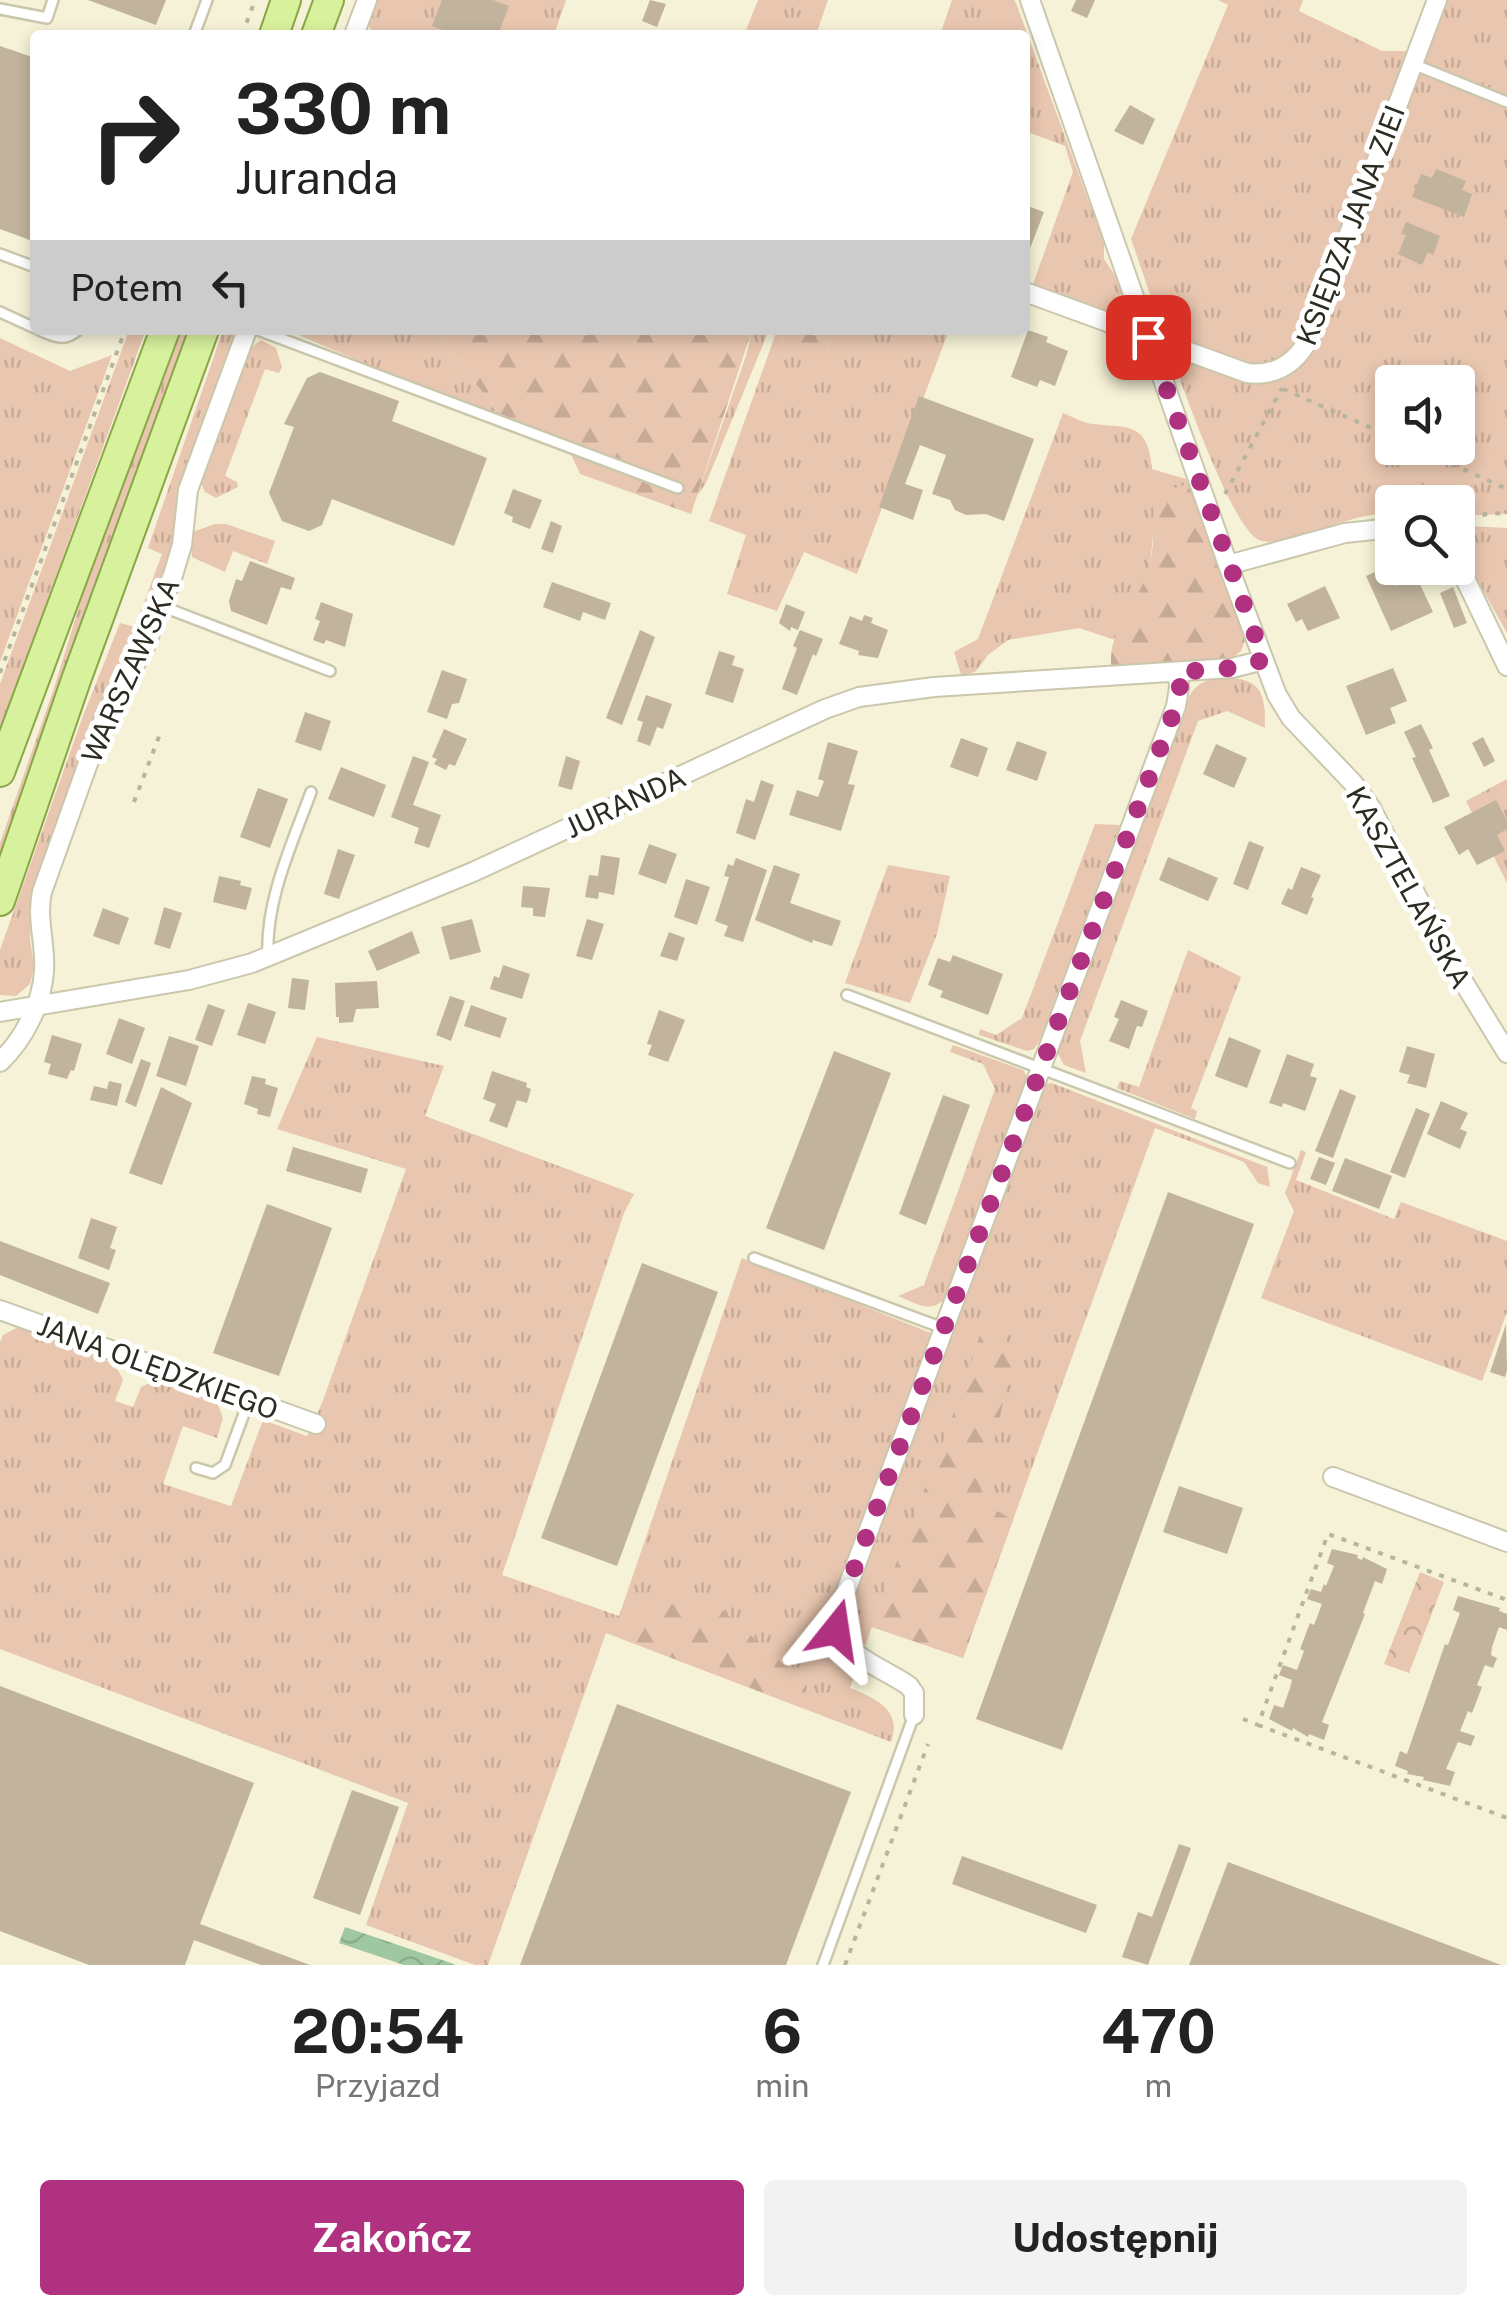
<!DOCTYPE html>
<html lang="pl">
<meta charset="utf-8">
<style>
:root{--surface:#fff;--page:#f2f2f2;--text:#222;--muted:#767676;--accent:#b0317f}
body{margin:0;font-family:"Public Sans",sans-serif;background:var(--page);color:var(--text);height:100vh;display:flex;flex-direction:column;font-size:38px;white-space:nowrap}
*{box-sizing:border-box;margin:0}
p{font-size:32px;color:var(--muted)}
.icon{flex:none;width:55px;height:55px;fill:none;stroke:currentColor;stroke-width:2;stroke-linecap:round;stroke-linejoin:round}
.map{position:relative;height:1965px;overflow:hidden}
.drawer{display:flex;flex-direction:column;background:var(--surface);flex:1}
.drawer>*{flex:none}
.top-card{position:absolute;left:30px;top:30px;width:1000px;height:305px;border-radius:10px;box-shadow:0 5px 15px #0003;background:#fff;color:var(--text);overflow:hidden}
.fabs{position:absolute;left:1375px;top:365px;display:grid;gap:20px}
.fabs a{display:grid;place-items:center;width:100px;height:100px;border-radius:10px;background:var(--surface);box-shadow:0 5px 15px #0003;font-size:50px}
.pin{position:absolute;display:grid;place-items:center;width:85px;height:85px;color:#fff;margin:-42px;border-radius:20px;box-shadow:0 5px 15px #0006}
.me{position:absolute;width:110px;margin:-55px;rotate:15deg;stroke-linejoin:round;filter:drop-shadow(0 0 8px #0008)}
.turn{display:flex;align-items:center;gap:35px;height:210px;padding:0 40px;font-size:45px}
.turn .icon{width:130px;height:130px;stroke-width:2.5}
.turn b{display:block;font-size:70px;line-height:85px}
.then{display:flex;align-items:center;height:95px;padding:0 40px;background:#0003;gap:20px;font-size:38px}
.eta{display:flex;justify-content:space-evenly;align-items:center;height:170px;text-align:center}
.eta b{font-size:60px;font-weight:700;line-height:70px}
.action{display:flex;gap:20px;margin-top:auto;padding:20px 40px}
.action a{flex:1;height:115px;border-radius:10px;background:var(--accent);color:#fff;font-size:40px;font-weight:700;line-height:115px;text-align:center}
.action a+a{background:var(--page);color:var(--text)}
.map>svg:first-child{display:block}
.grass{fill:url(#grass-tufts);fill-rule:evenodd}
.forest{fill:url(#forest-firs)}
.park{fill:url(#park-crowns)}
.water{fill:url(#water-waves)}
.building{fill:#c1b39c}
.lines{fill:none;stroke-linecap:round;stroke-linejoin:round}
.lane-casing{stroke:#cac7ad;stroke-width:14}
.street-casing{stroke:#cac7ad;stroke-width:22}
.primary-casing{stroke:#8aa648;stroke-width:32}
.path{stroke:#b7b59f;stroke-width:4;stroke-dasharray:5 8;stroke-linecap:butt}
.lane{stroke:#fff;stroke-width:9}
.street{stroke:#fff;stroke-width:18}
.primary{stroke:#d7f19d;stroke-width:28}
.route{stroke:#b0317f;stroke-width:18;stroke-dasharray:0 32.4}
.labels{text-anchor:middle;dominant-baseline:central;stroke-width:10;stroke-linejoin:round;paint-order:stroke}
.street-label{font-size:28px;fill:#2d2c22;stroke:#fff}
</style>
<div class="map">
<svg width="1507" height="1965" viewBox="0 0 1507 1965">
<defs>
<pattern id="grass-tufts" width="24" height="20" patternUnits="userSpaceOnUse" patternTransform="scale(2.5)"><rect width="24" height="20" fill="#e8c6af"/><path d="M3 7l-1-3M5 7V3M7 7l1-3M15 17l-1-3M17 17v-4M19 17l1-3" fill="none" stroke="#c7aa96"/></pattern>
<pattern id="forest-firs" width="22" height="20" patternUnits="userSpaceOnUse" patternTransform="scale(2.5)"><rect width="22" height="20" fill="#e8c6af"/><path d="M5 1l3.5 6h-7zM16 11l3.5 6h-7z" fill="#c7aa96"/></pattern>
<pattern id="park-crowns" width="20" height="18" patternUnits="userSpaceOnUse" patternTransform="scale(2.5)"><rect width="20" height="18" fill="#e8c6af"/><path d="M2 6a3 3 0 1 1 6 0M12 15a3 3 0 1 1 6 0" fill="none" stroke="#c7aa96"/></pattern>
<pattern id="water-waves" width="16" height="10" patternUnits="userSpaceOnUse" patternTransform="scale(2.5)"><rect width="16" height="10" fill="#9fc8a2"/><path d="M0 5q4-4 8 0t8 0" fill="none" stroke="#89ac8b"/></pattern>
</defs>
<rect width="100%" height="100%" fill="#f5f2d7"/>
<path class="grass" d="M376,0H566L554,35H373L368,24Z
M758,0H828L816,35H744Z
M952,0H1014L1016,3L1104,243V259C1116,277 1124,285 1122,307L1104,313L1032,287L1073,172L1065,146L1025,131V35H940Z
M1218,0H1303L1299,11L1382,51H1413L1446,0H1507V514L1458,516V502H1392V513C1382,514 1372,514 1362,517C1338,521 1278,549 1259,540C1224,525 1148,286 1131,239L1228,5ZM1392,382H1458V448H1392Z
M129,330H143L144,335L0,729V684Z
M179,330H191L0,862V843L54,688L83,594Z
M223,330H238L184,479L172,554L141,637L98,705L33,895L30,938L34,967L30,984L16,996L0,995V950L83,716L120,623L135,627L162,554L148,548Z
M287,330H440L462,367L510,426Z
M752,330H769L706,483L697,496L746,356Z
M777,330H781L785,347L825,354L836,330H949L857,574L804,552L777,611L727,594L746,535L709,521Z
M0,338L70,371L112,355L0,662Z
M261,340L276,348L282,367L279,373L265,369L225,476L237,482L238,487L216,498L205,492L200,481L249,349Z
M1063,413C1073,417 1083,423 1093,424C1131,428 1148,423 1152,469L1196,482L1178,489L1153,535L1150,566L1139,596L1115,640L1079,628L1008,640L988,655L976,671L962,678L954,652L978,639Z
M215,524H226L275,541L267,564L233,551L225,572L192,557L190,533Z
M1469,526L1507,528V633L1458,546L1460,536Z
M1233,678C1265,681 1265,701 1265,728L1227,711L1198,721L1080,1041L1086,1073L1064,1065L1057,1052L1190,695C1200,678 1215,679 1233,678Z
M1507,779V883L1466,801Z
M1095,824L1120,825L1040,1040L1034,1049L1027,1051L979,1035L980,1029L996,1035L1022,1018Z
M888,865L950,876L937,934L910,1003L845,983Z
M1188,950L1241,977L1191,1108L1197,1111L1195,1119L1117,1088L1120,1081L1139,1087Z
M317,1037L444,1066L425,1116L634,1194L624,1213L502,1575L619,1616L742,1258L931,1333L823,1626L828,1645L857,1668L850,1688C875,1698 903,1710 891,1742L606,1633L488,1965H475L366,1925L408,1803L0,1649V1342L3,1335L18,1327L115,1364L123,1380L115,1401L133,1407L141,1387L158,1379L217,1402L223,1418L217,1438L183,1426L163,1484L231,1506L263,1420L307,1436L322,1403L406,1169L277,1129Z
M953,1045L1023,1070L1028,1078L946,1297C932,1315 915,1303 898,1296L924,1285L995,1089L983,1064L950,1052Z
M1052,1083L1267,1167L1270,1187L1258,1183L1244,1162L1155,1128L963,1658L872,1627L865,1646L852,1635L848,1616L1045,1084Z
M1301,1150L1306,1152L1296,1180L1394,1219L1401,1202L1507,1241V1312L1482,1381L1261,1298L1294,1211L1285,1193Z"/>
<path class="forest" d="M440,330H752L691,514L580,474L570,452L510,426L462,367Z
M781,330H836L825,354L810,356L785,347Z
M1196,482L1245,641L1241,651L1231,659L1113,672C1101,637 1143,598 1150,564C1155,541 1153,517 1153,494Z
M1004,1328L1011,1366L997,1430L980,1486L987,1505L1013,1520L963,1658L872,1627L962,1391L982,1329Z
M683,1604L719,1607L807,1686L803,1708L633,1643L632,1626L648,1606Z"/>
<path class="park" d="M1420,1572L1444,1582L1409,1673L1384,1664Z"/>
<path class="water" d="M345,1927L454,1964V1965H404L339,1943Z"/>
<path class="building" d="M88,0H166L156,25Z
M442,0H493L509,6L498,35H456L432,26Z
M650,0L666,4L657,27L642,21Z
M1076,0H1095L1087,18L1071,11Z
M0,46L35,58V242L0,229Z
M1130,105L1155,119L1143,145L1114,131Z
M1436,169L1466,181L1462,190L1472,194L1464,217L1412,197L1421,174L1432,178Z
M1025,205L1044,212L1029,251L1025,249Z
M1406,222L1440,236L1433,255L1428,252L1422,265L1398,254L1406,235L1401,234Z
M1028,330L1048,337L1046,342L1068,351L1055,386L1040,380L1037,387L1011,377Z
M320,372L399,401L392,421L487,458L454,546L332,499L322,525L309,531L282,521L269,493L294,427L284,424L307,378Z
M919,396L1034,439L1004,521L986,514L966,515L955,510L950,500L932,494L946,455L920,445L905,484L923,490L913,520L879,507Z
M513,489L542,500L530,529L512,522L513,517L504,513Z
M551,521L562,526L553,553L541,549Z
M250,561L295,578L291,590L281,587L267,625L231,611L229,601L236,579L242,581Z
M1386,567L1395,586L1416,576L1433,612L1391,631L1366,576Z
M552,582L611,603L605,620L583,612L580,621L543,607Z
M1325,586L1340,618L1308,631L1302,619L1296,622L1287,604Z
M1453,587L1467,623L1454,628L1440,593Z
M321,602L353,614L345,647L326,640L324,644L313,640L320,621L315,619Z
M786,604L805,612L798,630L791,627L790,631L779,623Z
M864,615L873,618L871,623L888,630L878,658L858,655L859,651L839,644L850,616L862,621Z
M640,630L655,637L622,725L606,718Z
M800,630L823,639L816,656L813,654L797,695L782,689L797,648L793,646Z
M719,651L735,656L732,665L744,669L733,703L705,694Z
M1393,668L1407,701L1390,708L1396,723L1366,735L1346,686Z
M442,670L467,679L459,703L452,704L447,719L427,712Z
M646,695L672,704L663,729L657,727L650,746L637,741L643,722L637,720Z
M305,712L331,721L321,751L295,742Z
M1421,724L1433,748L1429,750L1450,796L1433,803L1412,758L1416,757L1404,732Z
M444,729L467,739L455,766L449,764L446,770L434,764L437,759L432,757Z
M1483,737L1495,761L1484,767L1472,743Z
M961,738L988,748L978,777L950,767Z
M1017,741L1047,752L1037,781L1006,770Z
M828,742L858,751L848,784L855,785L841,831L789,815L797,790L818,797L824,781L818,779Z
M1216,744L1247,758L1234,788L1203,774Z
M413,756L429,762L413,805L441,815L429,848L414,843L419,828L391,817Z
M566,756L580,761L572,790L558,786Z
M341,767L386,785L374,817L328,799Z
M761,780L774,785L755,840L736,833L746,799L754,802Z
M258,788L288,799L270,848L240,837Z
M1496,800L1507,821V829L1497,835L1505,851L1477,865L1468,849L1459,855L1444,827Z
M1249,841L1264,847L1248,890L1233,884Z
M649,844L677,854L666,884L638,874Z
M338,849L355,855L339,899L324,894Z
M601,855L620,858L614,895L599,892L598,899L585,897L589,875L598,876Z
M1168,857L1218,878L1208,901L1159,880Z
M736,858L767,870L743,942L724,936L728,926L715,921L729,877L724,876L728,864L733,866Z
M774,865L800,874L790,903L841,921L832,946L813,940L812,943L755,920Z
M1301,867L1321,875L1311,897L1314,898L1307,915L1281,904L1288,888L1292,890Z
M219,876L241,881L240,885L252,888L246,910L213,902Z
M686,879L710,887L697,925L674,917Z
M523,886L550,888L545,917L533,916V908L521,907Z
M164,907L182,913L170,949L154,944Z
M103,908L129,918L119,945L93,936Z
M472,919L481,952L450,960L441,927Z
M587,919L604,924L592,960L576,956Z
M412,931L420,953L377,971L368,951Z
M669,932L685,938L677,961L660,956Z
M953,955L1003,974L988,1015L940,997L943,991L928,985L938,958L950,962Z
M503,965L530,974L522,999L490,989L494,976L499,978Z
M292,978L309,980L305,1010L288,1008Z
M377,981L379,1008L356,1009L353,1022L339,1023V1017H336L335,983Z
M450,996L465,1001L451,1041L436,1035Z
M1121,1000L1148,1011L1142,1027L1137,1026L1129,1049L1109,1041L1119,1019L1114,1017Z
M248,1003L276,1012L265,1044L237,1035Z
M208,1004L225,1010L212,1046L195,1040Z
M471,1005L507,1018L500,1038L464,1026Z
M659,1010L685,1020L668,1062L648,1055L652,1045L647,1044Z
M119,1018L145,1028L132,1064L106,1054Z
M52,1035L82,1044L74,1071L71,1070L67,1079L48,1074L51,1064L44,1062Z
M169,1036L199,1046L186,1086L156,1076Z
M1229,1037L1261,1050L1247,1088L1215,1076Z
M1407,1046L1435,1054L1426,1088L1407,1083L1410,1075L1399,1072Z
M834,1051L891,1073L824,1250L766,1228Z
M1287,1054L1314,1064L1310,1076L1317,1078L1305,1111L1283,1103L1282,1107L1269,1103Z
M141,1059L151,1063L136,1107L125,1102Z
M492,1071L527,1083L526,1087L531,1089L527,1103L517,1100L507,1128L489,1121L496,1104L483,1099Z
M252,1076L266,1079L265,1084L278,1088L270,1117L257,1114L258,1109L244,1104Z
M109,1081L122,1084L117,1106L90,1100L94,1086L107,1089Z
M161,1087L192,1103L162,1185L129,1173Z
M1340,1089L1356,1096L1333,1158L1315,1151Z
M943,1095L970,1105L926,1225L899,1214Z
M1441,1101L1468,1113L1460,1129L1467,1132L1460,1149L1427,1134Z
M1416,1108L1430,1114L1405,1178L1390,1172Z
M293,1147L368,1169L361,1193L286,1171Z
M1319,1157L1335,1163L1326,1185L1310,1179Z
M1345,1158L1392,1176L1379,1209L1332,1191Z
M1168,1192L1254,1224L1062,1750L976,1719Z
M267,1204L332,1228L279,1376L213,1353Z
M91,1218L117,1227L110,1248L116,1250L109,1270L78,1258Z
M0,1241L110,1283L98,1314L0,1275Z
M642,1263L718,1292L617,1566L541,1538Z
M1506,1324L1507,1370L1505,1377L1490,1372Z
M1179,1486L1243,1508L1227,1554L1163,1532Z
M1332,1549L1358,1555L1357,1558L1362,1560L1363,1557L1387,1569L1382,1584L1375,1581L1363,1613L1365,1614L1322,1722L1329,1725L1324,1740L1309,1734L1308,1737L1293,1728L1292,1731L1269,1719L1274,1705L1283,1708L1290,1688L1292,1680L1279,1675L1283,1665L1297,1670L1304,1651L1300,1649L1310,1623L1314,1625L1322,1604L1307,1599L1311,1589L1321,1592L1324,1584L1326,1586L1334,1566L1327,1563Z
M1458,1596L1500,1608L1499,1611L1507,1614V1630L1499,1627L1492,1647L1491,1655L1497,1658L1493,1668L1485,1665L1477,1685L1482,1687L1472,1713L1468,1711L1460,1731L1475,1736L1471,1746L1458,1742L1446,1769L1455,1772L1450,1786L1423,1780L1424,1777L1407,1774L1408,1771L1395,1766L1400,1751L1407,1754L1445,1644L1448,1645L1460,1613L1453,1610Z
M0,1686L254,1783L200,1924L310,1965H261L194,1940L185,1965H89L0,1931Z
M617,1704L851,1792L786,1965H520Z
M352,1790L399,1807L360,1915L313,1898Z
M1179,1844L1191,1848L1148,1965L1122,1957L1138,1912L1152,1917Z
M962,1856L1097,1905L1086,1933L952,1884Z
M1228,1862L1501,1965H1189Z"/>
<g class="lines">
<g class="lane-casing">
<path id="lane" d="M0,9L47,18L53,0
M194,35L207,0
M1413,64L1507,102
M0,254L35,267
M0,312L35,328
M39,330C54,337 65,342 78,330
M258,330L678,488
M161,606L330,671
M268,957C265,901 292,844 311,792
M847,995L1290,1163
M754,1258L943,1328
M196,1468L213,1473L225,1465L249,1400
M823,1965L914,1715"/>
</g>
<g class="street-casing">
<path id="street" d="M1030,0L1228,565L1277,695L1291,718L1353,783L1371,808L1450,960L1507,1053
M354,35L367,0
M1025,292L1247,373C1278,377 1298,361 1311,335L1437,0
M1458,564L1507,666
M1228,565L1345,533L1392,528
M0,1012L189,980L252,963L473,872L825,709L859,697L934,687L1232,668L1264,660
M0,1062C24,1039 42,1004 44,971C46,944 36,919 42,892L106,713L144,649L173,575L182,545L188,490L247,330
M0,1310L316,1424
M1333,1477L1507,1542
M914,1715V1693L909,1686C883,1667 837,1655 836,1618L1176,706L1179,688L1178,672"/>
</g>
<g class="primary-casing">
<path id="primary" d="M274,35L286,0
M316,35L329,0
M0,772L165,330
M0,901L76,680L204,330"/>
</g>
<path class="path" d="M242,35L255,0
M1283,389L1392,437
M1416,448L1507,489
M1225,494L1282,388
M1458,524L1486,514L1507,513
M0,673L125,330
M134,802L160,734
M1243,1719L1258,1725L1328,1534L1507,1600
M1258,1725L1507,1818
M845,1965L928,1744"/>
<use href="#lane" class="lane"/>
<use href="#street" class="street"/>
<use href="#primary" class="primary"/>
</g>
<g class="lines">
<path class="route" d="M836,1630L840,1607L1176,706L1180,688L1178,672L1232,668L1264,660L1148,337"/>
</g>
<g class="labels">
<g class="street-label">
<text transform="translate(1350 225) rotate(-69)">KSIĘDZA JANA ZIEI</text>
<text transform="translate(130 670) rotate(-66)">WARSZAWSKA</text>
<text transform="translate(625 802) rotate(-25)">JURANDA</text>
<text transform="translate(1409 887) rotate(61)">KASZTELAŃSKA</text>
<text transform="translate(158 1367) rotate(20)">JANA OLĘDZKIEGO</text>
</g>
</g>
</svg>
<div class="fabs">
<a><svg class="icon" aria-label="sound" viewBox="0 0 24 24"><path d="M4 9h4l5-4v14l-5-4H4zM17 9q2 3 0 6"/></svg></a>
<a><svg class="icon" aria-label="search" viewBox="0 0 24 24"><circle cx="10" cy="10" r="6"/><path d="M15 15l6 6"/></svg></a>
</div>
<div class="pin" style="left:1148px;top:337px;background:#d93025"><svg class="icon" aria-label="arrive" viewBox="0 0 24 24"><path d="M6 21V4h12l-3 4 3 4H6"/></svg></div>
<svg class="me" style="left:836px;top:1630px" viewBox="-20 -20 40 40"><path d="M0-17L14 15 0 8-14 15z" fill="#b0317f" stroke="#fff" stroke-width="4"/></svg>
<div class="top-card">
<div class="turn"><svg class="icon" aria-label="right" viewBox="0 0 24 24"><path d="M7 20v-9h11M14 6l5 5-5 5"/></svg><div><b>330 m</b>Juranda</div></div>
<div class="then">Potem<svg class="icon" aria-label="left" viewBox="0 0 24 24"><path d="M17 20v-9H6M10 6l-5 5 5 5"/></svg></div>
</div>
</div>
<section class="drawer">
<div class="eta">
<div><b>20:54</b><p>Przyjazd</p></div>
<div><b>6</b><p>min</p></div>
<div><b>470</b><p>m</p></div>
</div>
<div class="action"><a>Zakończ</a><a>Udostępnij</a></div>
</section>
